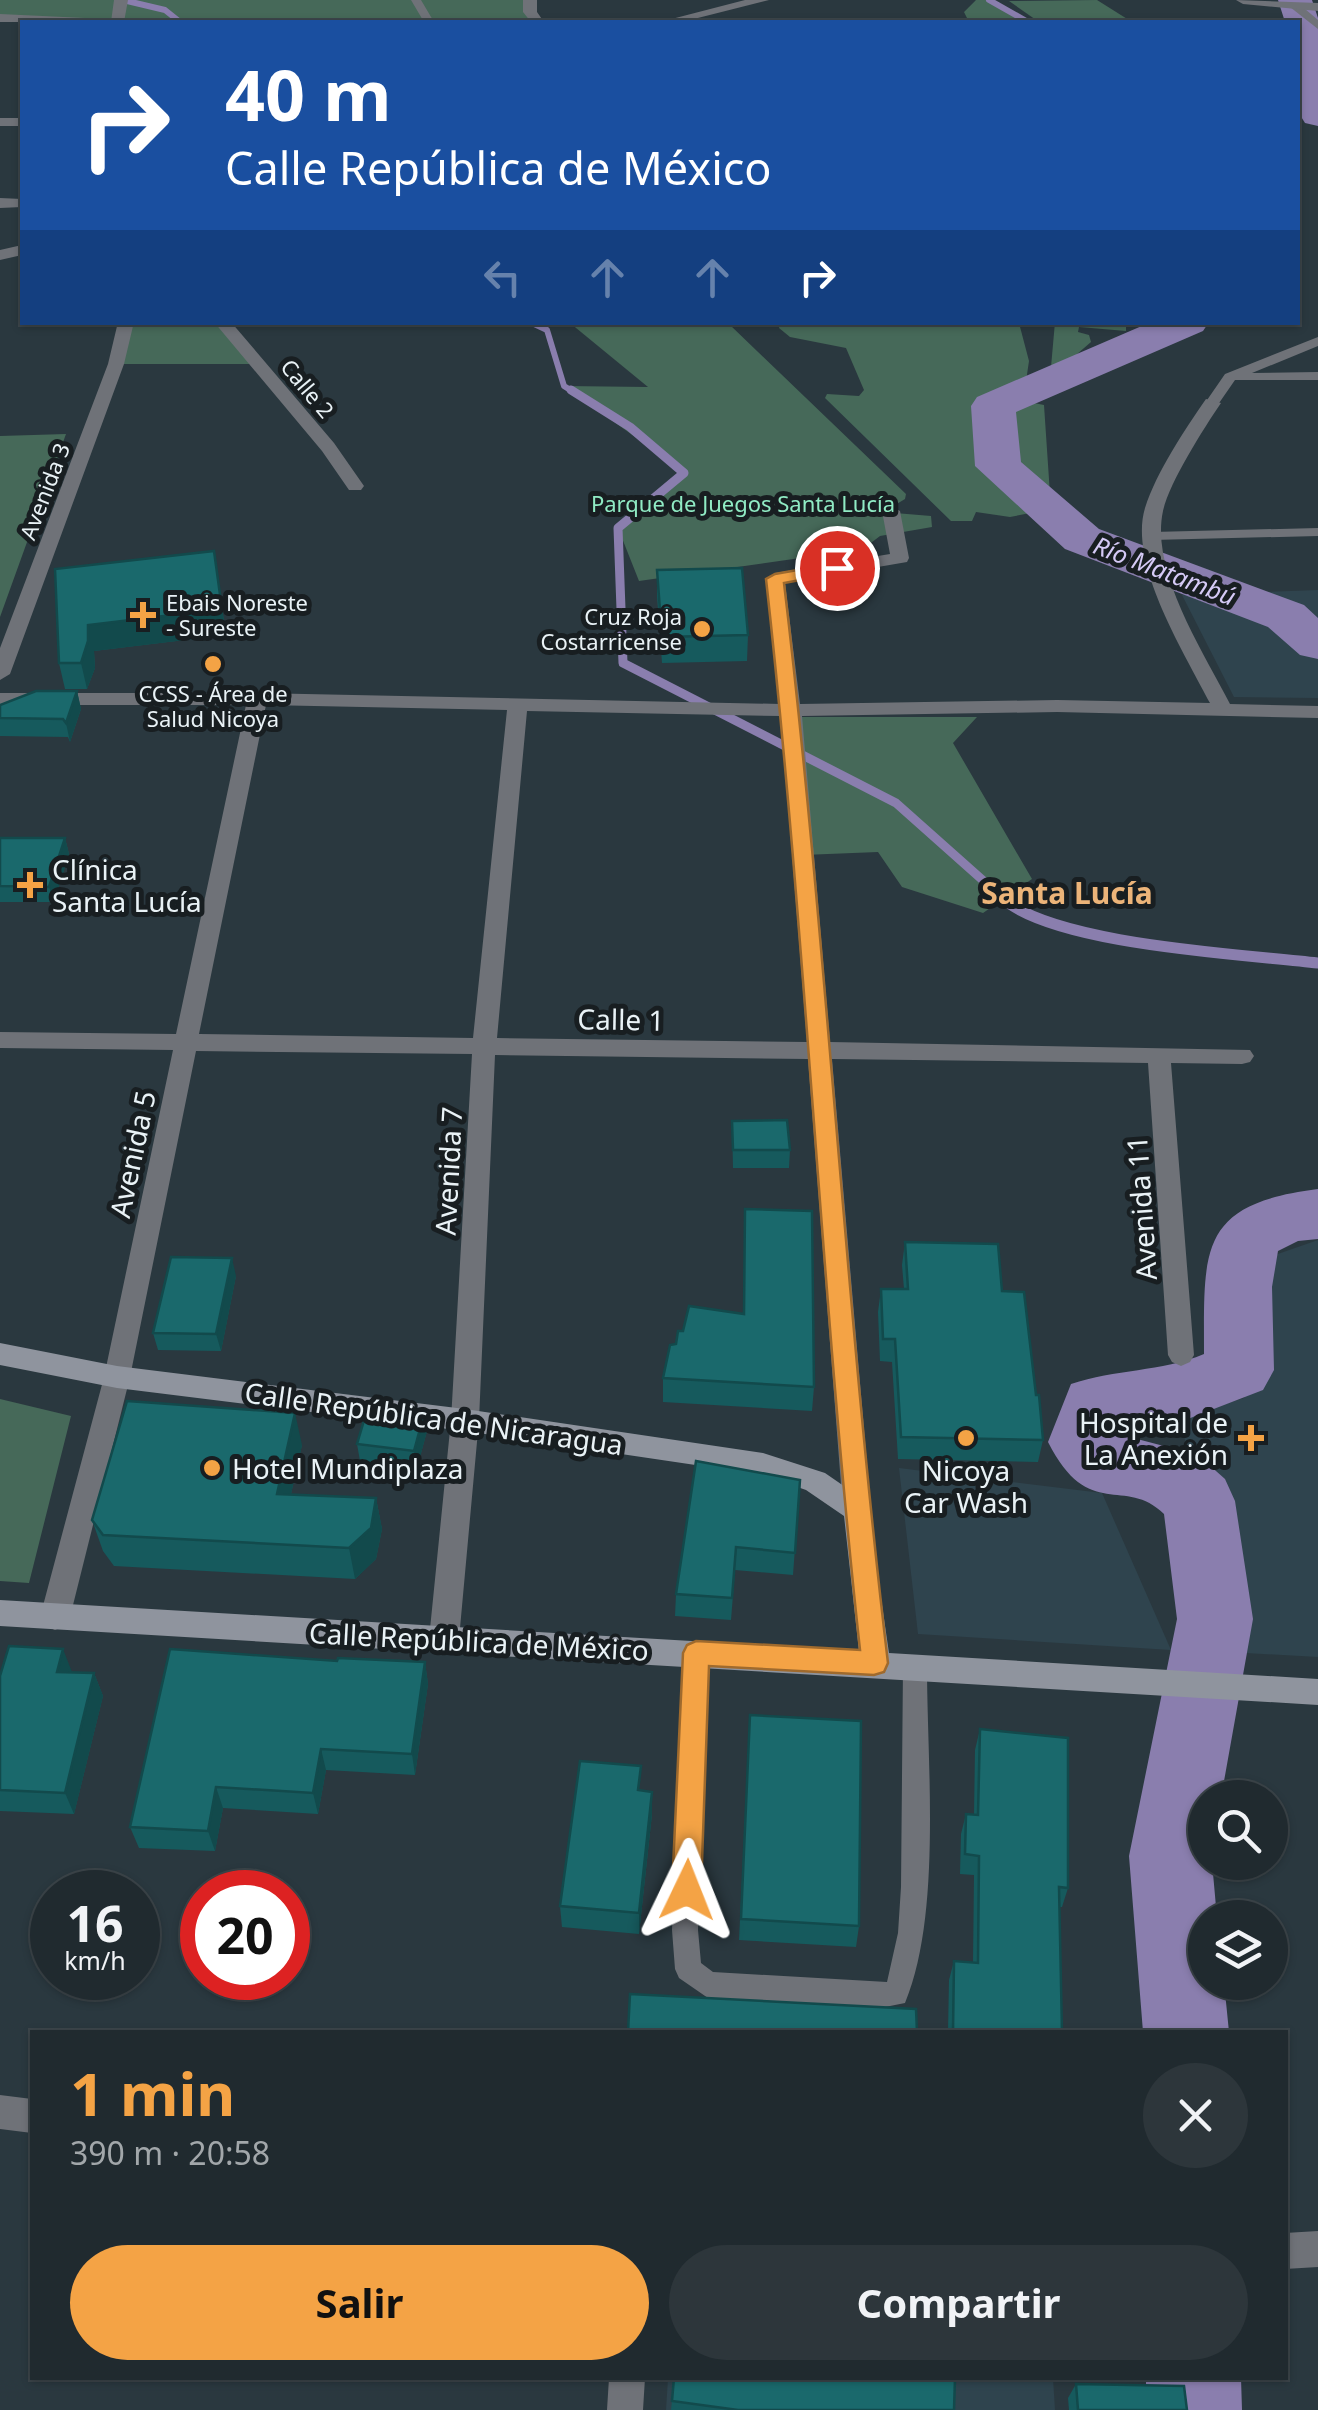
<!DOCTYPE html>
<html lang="es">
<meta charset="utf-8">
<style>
:root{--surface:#202a2f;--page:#2d363b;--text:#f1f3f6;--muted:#a2a7aa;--line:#3d464b;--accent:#f4a345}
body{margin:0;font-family:"Noto Sans",sans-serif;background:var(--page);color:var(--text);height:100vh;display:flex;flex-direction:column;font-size:38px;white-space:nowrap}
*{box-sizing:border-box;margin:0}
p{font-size:32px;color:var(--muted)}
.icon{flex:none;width:55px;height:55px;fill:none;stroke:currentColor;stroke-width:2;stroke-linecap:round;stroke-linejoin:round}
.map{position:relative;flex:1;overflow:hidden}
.drawer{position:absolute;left:30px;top:2030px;width:1258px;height:350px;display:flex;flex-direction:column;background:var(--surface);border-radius:0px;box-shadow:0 2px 8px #0004,0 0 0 2px var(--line)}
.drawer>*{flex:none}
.guide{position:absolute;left:20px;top:20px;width:1280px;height:305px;border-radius:0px;box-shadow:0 2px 8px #0004,0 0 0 2px var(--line);background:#1a4fa0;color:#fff;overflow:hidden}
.controls{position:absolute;left:1188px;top:1780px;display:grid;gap:20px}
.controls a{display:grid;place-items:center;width:100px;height:100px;border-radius:50%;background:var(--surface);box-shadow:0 2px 8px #0004,0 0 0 2px var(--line);font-size:50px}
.speed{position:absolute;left:30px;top:1870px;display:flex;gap:20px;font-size:50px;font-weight:700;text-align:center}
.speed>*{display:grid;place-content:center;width:130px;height:130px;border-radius:50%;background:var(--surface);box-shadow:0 2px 8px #0004,0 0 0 2px var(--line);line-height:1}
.speed small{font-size:25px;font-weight:400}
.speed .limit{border:15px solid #d22;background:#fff;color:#111}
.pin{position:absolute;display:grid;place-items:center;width:85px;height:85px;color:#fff;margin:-42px;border:5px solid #fff;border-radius:50%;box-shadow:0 2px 10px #0007}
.me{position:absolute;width:110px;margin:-55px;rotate:2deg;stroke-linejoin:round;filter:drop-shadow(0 0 8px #0008)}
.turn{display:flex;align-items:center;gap:35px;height:210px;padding:0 40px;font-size:45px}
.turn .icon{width:130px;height:130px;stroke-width:2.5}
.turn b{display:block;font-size:70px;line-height:85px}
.lanes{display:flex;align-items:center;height:95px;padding:0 40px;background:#0003;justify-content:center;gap:50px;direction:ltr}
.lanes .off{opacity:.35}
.round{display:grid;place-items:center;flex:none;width:105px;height:105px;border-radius:52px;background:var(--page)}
.head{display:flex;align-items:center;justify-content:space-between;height:170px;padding:0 40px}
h1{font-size:60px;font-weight:700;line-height:75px;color:var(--accent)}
.button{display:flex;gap:20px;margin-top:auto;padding:20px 40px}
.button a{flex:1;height:115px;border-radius:60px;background:var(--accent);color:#111;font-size:40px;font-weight:700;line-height:115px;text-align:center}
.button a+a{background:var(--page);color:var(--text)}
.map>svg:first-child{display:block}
.built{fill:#2f444e}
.green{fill:#466959}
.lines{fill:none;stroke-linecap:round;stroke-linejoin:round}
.stream-far2{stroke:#8a7eae;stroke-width:6}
.stream-far1{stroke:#8a7eae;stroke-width:9}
.stream{stroke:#8a7eae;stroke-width:11}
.river{fill:#8a7eae;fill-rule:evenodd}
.service{fill:#6f7278;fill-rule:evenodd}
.minor{fill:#6f7278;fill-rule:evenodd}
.secondary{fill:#8f949e;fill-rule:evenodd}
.wall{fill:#165a5d}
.shaded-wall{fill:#124a4c}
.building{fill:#1a696c;stroke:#124a4c;stroke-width:2.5}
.route{fill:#f4a345;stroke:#9f6a2d;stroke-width:2.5}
.poi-dot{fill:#f4a345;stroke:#181e21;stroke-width:4}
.labels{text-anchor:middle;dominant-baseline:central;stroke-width:10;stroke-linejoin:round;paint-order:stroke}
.far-street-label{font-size:22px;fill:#e9f2f6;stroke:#181e21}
.far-park-label{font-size:22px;fill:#90ebc4;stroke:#181e21}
.far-poi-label{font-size:22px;fill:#e9f2f6;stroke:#181e21;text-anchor:start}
.far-water-label{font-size:25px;font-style:italic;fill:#d5caf6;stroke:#181e21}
.poi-label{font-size:28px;fill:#e9f2f6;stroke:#181e21;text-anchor:start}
.street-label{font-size:28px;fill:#e9f2f6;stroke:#181e21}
.neighbourhood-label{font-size:30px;font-weight:bold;fill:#ecb479;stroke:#181e21}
</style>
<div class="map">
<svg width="1318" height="2410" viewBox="0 0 1318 2410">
<rect width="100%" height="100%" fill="#2a383f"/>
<path class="built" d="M1318,590V698L1234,697L1182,595Z
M1318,1240V1657L1245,1653L1224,1505L1189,1458L1180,1418L1244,1398L1266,1357L1269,1257Z
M899,1468L1102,1493L1171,1650L918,1634Z
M668,2378H1053L1055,2410H666Z"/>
<path class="green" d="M0,0H530V12L538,22H85L0,18Z
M976,0H994L1027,22H969L964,12Z
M1097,0L1132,22H1039L1009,1Z
M222,322L260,364H116L126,323Z
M1055,322L1126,323V331L1079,327L1078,332L1089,335L1091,342L1069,361L1051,367Z
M570,323L730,325L906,494L905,499L890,508L895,513L931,516L932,527L880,536L863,549L639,581L618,528L684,472L564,386L648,387Z
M780,323H1019L1029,361L1025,388L1029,402L1044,405L1051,509L1010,517L976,512L972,521H951L825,398L827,394L859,396L864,390L846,348L790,337L779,328Z
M66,434L0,617V436Z
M792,717H977L953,743L1032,879L983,913L902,887L878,852L803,855Z
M0,1399L71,1416L29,1583L0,1581Z"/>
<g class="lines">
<path class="stream-far2" d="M123,0L165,10L180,22
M989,0L1028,22
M530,322L547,330L564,386L575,393"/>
<path class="stream-far1" d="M571,390L630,427L684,473L618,528L623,663L896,803L1005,900"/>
<path class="stream" d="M1002,898C1055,945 1242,954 1318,963"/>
<path class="river" d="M1278,0H1312L1318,18V126L1305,123L1300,115L1298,22H1285Z
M1151,322H1209L1203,331L1016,412L1021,462L1099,529L1304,605L1318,618V659L1300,655L1268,627L1065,549L975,466L971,406L977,397Z
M1318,1189V1239L1298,1241L1278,1251L1272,1287L1274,1370L1263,1390L1180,1422L1123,1429L1122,1435L1198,1455L1225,1479L1235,1501L1253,1619L1221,1798H1205V1862H1212L1217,1918H1205V1982H1224L1229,2032H1143L1129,1856L1177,1619L1164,1514C1125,1475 1089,1523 1048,1442L1071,1384C1115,1369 1161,1372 1204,1354C1204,1249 1198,1204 1318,1189Z
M1146,2378H1241L1242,2410H1146Z"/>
<path class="service" d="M411,0H421L434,22H424Z
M1290,3H1298L1318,20V29L1290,7Z
M1318,337V346L1252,373L1318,372V380H1235L1217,406L1205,403L1225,374Z
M1318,528V536L1152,540L1145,536L1152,532Z
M696,1643L704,1646L708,1653L698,1930L701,1963L713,1972L887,1982L898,1933L901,1887L903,1666L907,1659L915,1655L923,1659L927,1666C927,1764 942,1914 905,2003L880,2008L708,1998L679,1978L675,1969L672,1930L684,1653L688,1646Z"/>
<path class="minor" d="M114,0H128L124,22H111Z
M523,0H537V12L544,22H531L523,12Z
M745,0H769L682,22H660Z
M1236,0L1318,3V11L1243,4Z
M0,14L85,18L92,22H0Z
M0,118H22V126H0Z
M0,198L22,199V207L0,208Z
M22,245V255L0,260V250Z
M118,322H134L124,364L10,674L0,680V648L108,364Z
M214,322H231L334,443L364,486L361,490H349L322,451Z
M1206,399L1221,403C1204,428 1169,483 1163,511C1150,571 1203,651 1230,704L1318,706V718L1057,712L802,716L830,1042L1250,1050L1254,1056L1250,1062L1242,1064L1171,1063L1194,1355L1190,1362L1181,1366L1172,1362L1168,1355L1148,1063L832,1059L871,1510L867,1518L857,1522L847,1518L843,1510L808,1059L495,1055L479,1420L459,1639L454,1648L444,1652L434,1648L429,1639L451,1420L472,1054L196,1051L130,1377L70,1617L65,1626L55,1630L45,1626L40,1617L104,1377L173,1050L0,1048V1032L176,1034L246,705H0V693H257L780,704L766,579L775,573L890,554L882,511L891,506L900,511L909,558L907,562L785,583L800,704L1057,700L1210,703C1185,654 1128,564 1145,508C1157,471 1184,431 1206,399ZM266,705L507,710L473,1038L199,1034ZM527,711L781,716L807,1042L497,1038Z
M0,2095L32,2099V2133L0,2129Z
M1318,2231V2267L1285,2269V2233Z
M609,2378H645L643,2410H607Z"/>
<path class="secondary" d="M0,1343L117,1366L465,1409L763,1453L825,1473L867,1502L889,1653L1318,1679V1705L0,1626V1600L859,1651L844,1516L806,1490L763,1475L465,1431L117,1388L0,1365Z"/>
</g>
<path class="wall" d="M214,551L226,635L94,651L95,668L87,689H65L59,663Z
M657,570L748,635L747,661L662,663L657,596Z
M77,691L81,709L70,742L68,737L0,736V705Z
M0,838H65L69,854L54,902H0Z
M732,1121L790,1150L789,1168H733Z
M745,1209L814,1387L812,1411L663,1402V1378L676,1344L683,1331L743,1313Z
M905,1242L1002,1291L1036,1395L1043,1440L1038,1462L898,1459L892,1362L880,1361L878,1312L881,1289H904L902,1265Z
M236,1276L221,1351L158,1350L153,1333Z
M424,1414L427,1431L417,1468L360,1461L357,1444Z
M302,1445L291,1494L376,1498L382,1529L376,1559L355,1579L114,1566L103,1551L92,1520Z
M800,1480L793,1575L735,1570L731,1620L675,1616L676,1594Z
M337,1661L425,1662L428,1684L415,1775L326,1770L318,1814L223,1808L215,1851L139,1848L130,1827Z
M72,1672L94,1673L103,1696L74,1814L0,1811V1676Z
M750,1715L859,1926L856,1947L739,1940Z
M980,1729L1068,1888L1062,1907H1059L1062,2032H948L949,1980L954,1961L973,1963L974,1875L960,1874L961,1834L966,1814L974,1815L975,1750Z
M641,1791L652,1792V1814L639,1934L562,1927L560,1906Z
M1076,2384L1187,2410H1069L1068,2398Z
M672,2401L954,2410H671Z"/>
<path class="shaded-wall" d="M214,551L226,635L94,651L95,668L87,689L81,663L88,625Z
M77,691L81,709L70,742L66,723Z
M65,838L69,854L54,902L49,887Z
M232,1258L236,1276L221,1351L216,1334Z
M295,1413L302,1445L284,1525L277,1494Z
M424,1414L427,1431L417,1468L414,1451Z
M376,1498L382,1529L376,1559L355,1579L349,1548Z
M63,1649L72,1672H57Z
M425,1662L428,1684L415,1775L412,1754Z
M94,1673L103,1696L74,1814L65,1793Z
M321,1749L326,1770L318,1814L313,1793Z
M216,1787L223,1808L215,1851L208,1831Z
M652,1792V1814L639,1934V1913Z"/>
<path class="building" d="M214,551L222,609L88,625V641L81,663H59L55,569Z
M742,568L748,635L662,637L657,570Z
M36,691H77L66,723L63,719L0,718V705Z
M0,838H65L49,887L0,886Z
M787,1120L790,1150H733L732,1121Z
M745,1209L812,1211L814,1387L663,1378L670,1345L676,1344L678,1331H683L689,1306L744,1314Z
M905,1242L998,1244L1002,1291L1024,1292L1036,1395H1039L1043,1440L901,1437L895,1339H883L881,1289H908Z
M171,1257L232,1258L216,1334L153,1333Z
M127,1401L295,1413L277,1494L376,1498L371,1528L349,1548L103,1535L92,1520Z
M368,1407L424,1414L414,1451L357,1444Z
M696,1461L800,1480L795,1553L736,1547L732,1598L676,1594Z
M9,1646L63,1649L57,1672L94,1673L65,1793L0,1790V1676Z
M170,1649L337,1661L338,1658L425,1662L412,1754L321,1749L313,1793L216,1787L208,1831L130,1827Z
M750,1715L861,1721L859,1926L741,1919Z
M980,1729L1068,1738V1888L1059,1887L1062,2032H953L954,1961L978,1963L979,1856L965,1854L966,1814L978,1815Z
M580,1761L641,1766L638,1790L652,1792L639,1913L560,1906Z
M630,1994L916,2009L917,2032H628Z
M674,2378H955L954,2410H738L672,2401Z
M1076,2384L1184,2386L1187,2410H1078Z"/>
<path class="route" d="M837,563L846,568L843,572L784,583C827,942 845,1304 888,1663L884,1672L874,1675L709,1666L701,1890L697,1900L687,1904L677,1900L672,1890L683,1653L687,1645L696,1641L860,1650C821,1294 806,936 766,579L775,574Z"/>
<g class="poi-dot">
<path d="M138 600h10v10h10v10h-10v10h-10v-10h-10v-10h10z"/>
<circle cx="702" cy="629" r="10"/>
<circle cx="213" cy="664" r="10"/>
<path d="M25 870h10v10h10v10h-10v10h-10v-10h-10v-10h10z"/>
<circle cx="966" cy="1438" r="10"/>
<path d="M1246 1423h10v10h10v10h-10v10h-10v-10h-10v-10h10z"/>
<circle cx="212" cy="1468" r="10"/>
</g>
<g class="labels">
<g class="far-street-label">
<text transform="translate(308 388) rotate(50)">Calle 2</text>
<text transform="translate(44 491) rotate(-69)">Avenida 3</text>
</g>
<g class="far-park-label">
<text x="743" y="503">Parque de Juegos Santa Lucía</text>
</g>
<g class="far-poi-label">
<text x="166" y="602">Ebais Noreste<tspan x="166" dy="25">- Sureste</tspan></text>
<text x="682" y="616" text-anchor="end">Cruz Roja<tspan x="682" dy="25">Costarricense</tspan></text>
<text x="213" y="693" text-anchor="middle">CCSS - Área de<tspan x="213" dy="25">Salud Nicoya</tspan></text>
</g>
<g class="far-water-label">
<text transform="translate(1165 570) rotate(21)">Río Matambú</text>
</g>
<g class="poi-label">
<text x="52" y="869">Clínica<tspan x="52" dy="32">Santa Lucía</tspan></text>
<text x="1228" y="1422" text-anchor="end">Hospital de<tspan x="1228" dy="32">La Anexión</tspan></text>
<text x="232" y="1468">Hotel Mundiplaza</text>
<text x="966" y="1470" text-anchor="middle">Nicoya<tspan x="966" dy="32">Car Wash</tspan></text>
</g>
<g class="street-label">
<text transform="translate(621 1019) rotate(1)">Calle 1</text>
<text transform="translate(132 1154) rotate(-78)">Avenida 5</text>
<text transform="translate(448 1171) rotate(-87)">Avenida 7</text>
<text transform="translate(1141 1208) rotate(-94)">Avenida 11</text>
<text transform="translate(434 1418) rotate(8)">Calle República de Nicaragua</text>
<text transform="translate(479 1641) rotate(3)">Calle República de México</text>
</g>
<g class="neighbourhood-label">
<text x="1067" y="892">Santa Lucía</text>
</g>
</g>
</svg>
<div class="controls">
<a><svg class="icon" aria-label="search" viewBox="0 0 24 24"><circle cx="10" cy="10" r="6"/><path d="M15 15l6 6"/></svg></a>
<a><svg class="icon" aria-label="layers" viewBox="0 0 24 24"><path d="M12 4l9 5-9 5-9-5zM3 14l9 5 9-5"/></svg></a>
</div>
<div class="speed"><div>16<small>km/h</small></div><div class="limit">20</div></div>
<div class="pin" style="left:837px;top:568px;background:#d93025"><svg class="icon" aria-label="arrive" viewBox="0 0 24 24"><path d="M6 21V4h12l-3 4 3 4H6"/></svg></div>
<svg class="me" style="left:687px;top:1890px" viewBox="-20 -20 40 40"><path d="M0-17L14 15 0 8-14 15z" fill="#f4a345" stroke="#fff" stroke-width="4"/></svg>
<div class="guide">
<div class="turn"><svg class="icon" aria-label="right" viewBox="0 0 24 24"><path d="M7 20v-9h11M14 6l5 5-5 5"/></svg><div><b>40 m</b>Calle República de México</div></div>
<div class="lanes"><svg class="icon off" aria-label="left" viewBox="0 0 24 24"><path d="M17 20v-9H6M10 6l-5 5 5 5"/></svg><svg class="icon off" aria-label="ahead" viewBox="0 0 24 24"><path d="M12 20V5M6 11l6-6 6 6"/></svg><svg class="icon off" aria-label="ahead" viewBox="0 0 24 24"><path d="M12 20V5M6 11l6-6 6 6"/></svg><svg class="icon" aria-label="right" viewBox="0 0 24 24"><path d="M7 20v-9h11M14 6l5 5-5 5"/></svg></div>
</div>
<section class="drawer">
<div class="head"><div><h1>1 min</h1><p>390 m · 20:58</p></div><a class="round"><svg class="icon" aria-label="close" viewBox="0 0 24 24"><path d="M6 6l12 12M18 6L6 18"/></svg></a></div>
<div class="button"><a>Salir</a><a>Compartir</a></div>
</section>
</div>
